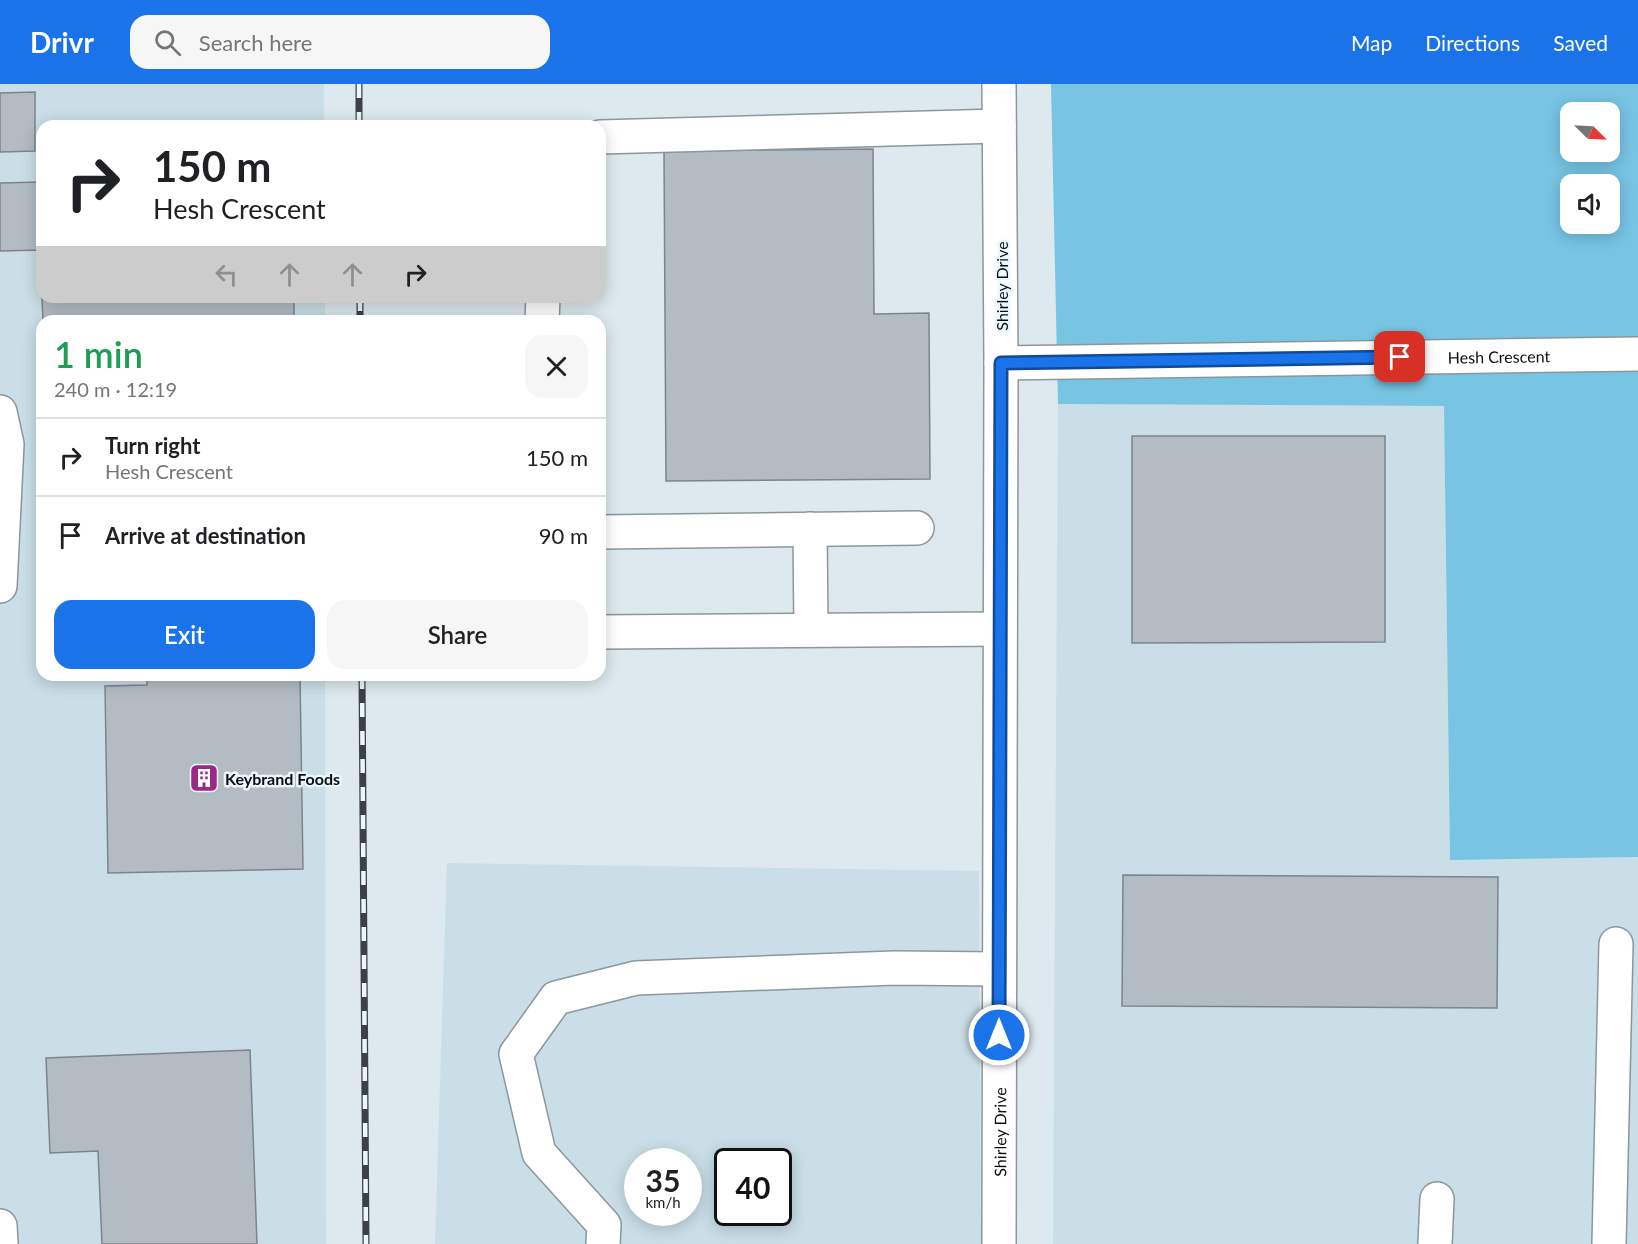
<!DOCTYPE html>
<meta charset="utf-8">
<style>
:root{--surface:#fff;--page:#f6f6f6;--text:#202124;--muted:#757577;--line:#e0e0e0;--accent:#1a73e8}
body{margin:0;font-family:Lato,sans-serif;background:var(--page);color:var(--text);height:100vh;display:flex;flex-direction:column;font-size:22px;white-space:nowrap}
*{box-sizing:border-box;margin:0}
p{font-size:20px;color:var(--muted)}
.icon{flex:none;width:33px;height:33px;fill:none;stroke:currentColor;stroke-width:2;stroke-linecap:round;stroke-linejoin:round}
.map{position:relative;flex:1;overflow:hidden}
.panel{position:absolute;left:36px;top:231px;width:570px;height:366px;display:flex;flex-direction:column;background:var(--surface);border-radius:18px;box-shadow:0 3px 15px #0003}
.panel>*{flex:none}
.hud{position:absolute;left:36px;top:36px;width:570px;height:183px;border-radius:18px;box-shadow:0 3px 15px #0003;background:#fff;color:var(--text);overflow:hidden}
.needle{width:39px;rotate:114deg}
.buttons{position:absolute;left:1560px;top:18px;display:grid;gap:12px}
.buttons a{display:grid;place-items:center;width:60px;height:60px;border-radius:12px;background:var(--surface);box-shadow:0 3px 15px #0003;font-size:30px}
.speed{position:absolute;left:624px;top:1064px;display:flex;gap:12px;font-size:30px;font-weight:700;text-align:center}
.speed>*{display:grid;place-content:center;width:78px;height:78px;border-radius:50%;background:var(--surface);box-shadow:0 3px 15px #0003;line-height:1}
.speed small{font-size:15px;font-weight:400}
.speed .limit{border:3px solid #111;border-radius:9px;background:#fff;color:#111}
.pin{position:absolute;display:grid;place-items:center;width:51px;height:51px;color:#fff;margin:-26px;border-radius:12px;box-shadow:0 3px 9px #0006}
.me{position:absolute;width:66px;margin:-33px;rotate:0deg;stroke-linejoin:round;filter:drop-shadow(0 0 4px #0008)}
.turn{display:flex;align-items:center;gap:21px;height:126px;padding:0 18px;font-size:27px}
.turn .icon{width:78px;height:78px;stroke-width:2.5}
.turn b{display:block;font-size:42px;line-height:51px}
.lanes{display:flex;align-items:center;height:57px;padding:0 18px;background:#0003;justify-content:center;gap:30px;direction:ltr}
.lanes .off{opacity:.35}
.round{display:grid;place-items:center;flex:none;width:63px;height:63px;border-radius:18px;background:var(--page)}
.overview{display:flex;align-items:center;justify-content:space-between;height:102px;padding:0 18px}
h1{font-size:36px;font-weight:600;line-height:45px;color:#1e9e55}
.button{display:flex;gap:12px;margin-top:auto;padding:12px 18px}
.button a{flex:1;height:69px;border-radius:18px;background:var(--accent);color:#fff;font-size:24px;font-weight:600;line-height:69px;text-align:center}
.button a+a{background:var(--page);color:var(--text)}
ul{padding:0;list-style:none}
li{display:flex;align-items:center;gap:18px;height:78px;padding:0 18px;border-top:2px solid var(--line)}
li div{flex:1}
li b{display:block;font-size:22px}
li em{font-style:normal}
header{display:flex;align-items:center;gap:36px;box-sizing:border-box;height:84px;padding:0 30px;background:var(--accent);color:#fff}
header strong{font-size:28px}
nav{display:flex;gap:33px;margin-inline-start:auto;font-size:21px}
.search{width:420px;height:54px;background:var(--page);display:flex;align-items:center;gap:15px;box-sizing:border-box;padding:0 21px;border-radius:18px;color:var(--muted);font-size:22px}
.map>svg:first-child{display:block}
.built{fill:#c9dee6;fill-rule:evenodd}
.green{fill:#77c4e3;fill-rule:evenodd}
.building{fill:#b3bbc3;stroke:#7c848c;stroke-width:1.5}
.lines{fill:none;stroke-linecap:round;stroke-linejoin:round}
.minor-casing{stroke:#8b979b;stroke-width:36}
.minor{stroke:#fff;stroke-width:33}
.rail-casing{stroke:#3b4144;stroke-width:7}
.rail{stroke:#eaf6fc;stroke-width:4.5;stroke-dasharray:14;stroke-linecap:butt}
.route-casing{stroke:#114b97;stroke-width:15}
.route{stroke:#1a73e8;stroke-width:10}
.labels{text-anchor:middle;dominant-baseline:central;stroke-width:5;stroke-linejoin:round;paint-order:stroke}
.street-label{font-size:16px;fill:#0a0e10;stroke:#eaf6fc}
.poi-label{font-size:16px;font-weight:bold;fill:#0a0e10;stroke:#eaf6fc;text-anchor:start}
</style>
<header>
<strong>Drivr</strong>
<div class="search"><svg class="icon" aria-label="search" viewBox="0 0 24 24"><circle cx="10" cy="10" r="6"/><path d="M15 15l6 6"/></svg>Search here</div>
<nav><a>Map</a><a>Directions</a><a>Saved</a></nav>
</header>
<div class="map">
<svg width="1638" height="1160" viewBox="0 0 1638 1160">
<rect width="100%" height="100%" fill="#dde9ee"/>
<path class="built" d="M0,0H324V42H42V213H325V237H42V591H325L326,1160H0Z
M1058,320L1444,322L1450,775L1638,773V1160H1053Z
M447,779L979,787L981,1160H435ZM638,1077H688V1128H638ZM728,1077H778V1128H728Z"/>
<path class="green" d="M1051,0H1638V773L1450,776L1444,322L1058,320ZM1570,28H1610V68H1570ZM1570,100H1610V140H1570Z"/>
<path class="building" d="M35,8V67L0,68V9Z
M873,65L874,230L929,229L930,395L666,397L664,67Z
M42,98V208L41,166L0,167V99Z
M42,213H294V237H43Z
M1132,352H1385V558L1132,559Z
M147,591H300L303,785L108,789L105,602L147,601Z
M1123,791L1498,793L1497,924L1122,922Z
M250,966L257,1160H102L98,1067L50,1069L46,974Z"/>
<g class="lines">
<g class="minor-casing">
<g id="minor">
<path d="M600,53L999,42"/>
<path d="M542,237L543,213"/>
<path id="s1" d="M1001,279L1638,270"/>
<path d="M0,328L7,360L0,502"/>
<path d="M810,445L811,546"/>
<path d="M600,448L917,444"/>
<path d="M600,548L1000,545"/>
<path d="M0,1142L1,1160"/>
<path d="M603,1160L604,1141L539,1069L516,970L556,914L636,894L894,884L999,885"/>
<path id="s2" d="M999,1160L1001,279L999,0"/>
<path d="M1435,1160L1437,1115"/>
<path d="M1609,1160L1616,860"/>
</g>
</g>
<use href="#minor" class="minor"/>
<g class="rail-casing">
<path id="rail" d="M359,0V42
M360,213V237
M362,591L366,1160"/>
</g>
<use href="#rail" class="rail"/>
</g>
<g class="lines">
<g class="route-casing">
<path id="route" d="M999,951L1001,279L1400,273"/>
</g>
<use href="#route" class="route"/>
</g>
<defs>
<g id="building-square" transform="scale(1.5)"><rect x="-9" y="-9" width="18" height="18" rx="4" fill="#9b2885" stroke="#eaf6fc"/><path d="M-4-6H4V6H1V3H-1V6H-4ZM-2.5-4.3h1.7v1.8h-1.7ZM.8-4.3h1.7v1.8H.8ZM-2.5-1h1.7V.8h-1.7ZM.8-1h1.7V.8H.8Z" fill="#fff"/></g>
</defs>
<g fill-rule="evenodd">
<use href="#building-square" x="204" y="694"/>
</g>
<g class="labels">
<g class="street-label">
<text transform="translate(1001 202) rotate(-90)">Shirley Drive</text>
<text stroke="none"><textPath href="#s1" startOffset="498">Hesh Crescent</textPath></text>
<text stroke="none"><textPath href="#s2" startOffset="112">Shirley Drive</textPath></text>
</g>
<g class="poi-label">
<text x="225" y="694">Keybrand Foods</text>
</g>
</g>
</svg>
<div class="buttons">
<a><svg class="needle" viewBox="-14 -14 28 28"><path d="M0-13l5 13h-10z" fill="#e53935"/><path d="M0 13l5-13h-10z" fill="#757577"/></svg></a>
<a><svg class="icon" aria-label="sound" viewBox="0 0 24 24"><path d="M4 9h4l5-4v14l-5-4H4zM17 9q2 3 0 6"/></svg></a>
</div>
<div class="speed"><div>35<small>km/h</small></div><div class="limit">40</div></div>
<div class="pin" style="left:1400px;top:273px;background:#d93025"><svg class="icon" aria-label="arrive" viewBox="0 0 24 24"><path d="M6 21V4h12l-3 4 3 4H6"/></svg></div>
<svg class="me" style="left:999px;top:951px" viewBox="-20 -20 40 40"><circle r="17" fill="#1a73e8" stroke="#fff" stroke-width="3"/><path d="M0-11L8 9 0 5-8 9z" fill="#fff"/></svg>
<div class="hud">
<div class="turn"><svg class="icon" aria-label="right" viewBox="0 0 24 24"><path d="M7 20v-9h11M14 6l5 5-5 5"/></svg><div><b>150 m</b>Hesh Crescent</div></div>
<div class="lanes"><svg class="icon off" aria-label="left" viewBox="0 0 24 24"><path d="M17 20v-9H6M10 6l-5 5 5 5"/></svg><svg class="icon off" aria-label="ahead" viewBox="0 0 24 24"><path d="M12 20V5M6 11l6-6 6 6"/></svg><svg class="icon off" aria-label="ahead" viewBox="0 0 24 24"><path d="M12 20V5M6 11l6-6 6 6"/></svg><svg class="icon" aria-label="right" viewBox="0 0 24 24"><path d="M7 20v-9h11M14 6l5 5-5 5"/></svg></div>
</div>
<section class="panel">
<div class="overview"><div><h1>1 min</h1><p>240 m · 12:19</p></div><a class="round"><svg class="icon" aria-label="close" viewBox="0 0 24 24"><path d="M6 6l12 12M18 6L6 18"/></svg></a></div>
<ul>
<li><svg class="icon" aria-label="right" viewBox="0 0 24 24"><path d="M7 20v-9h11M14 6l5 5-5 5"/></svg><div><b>Turn right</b><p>Hesh Crescent</p></div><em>150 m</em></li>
<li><svg class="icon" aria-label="arrive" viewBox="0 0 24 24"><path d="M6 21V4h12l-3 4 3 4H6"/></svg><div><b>Arrive at destination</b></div><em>90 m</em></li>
</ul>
<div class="button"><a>Exit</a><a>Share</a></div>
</section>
</div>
